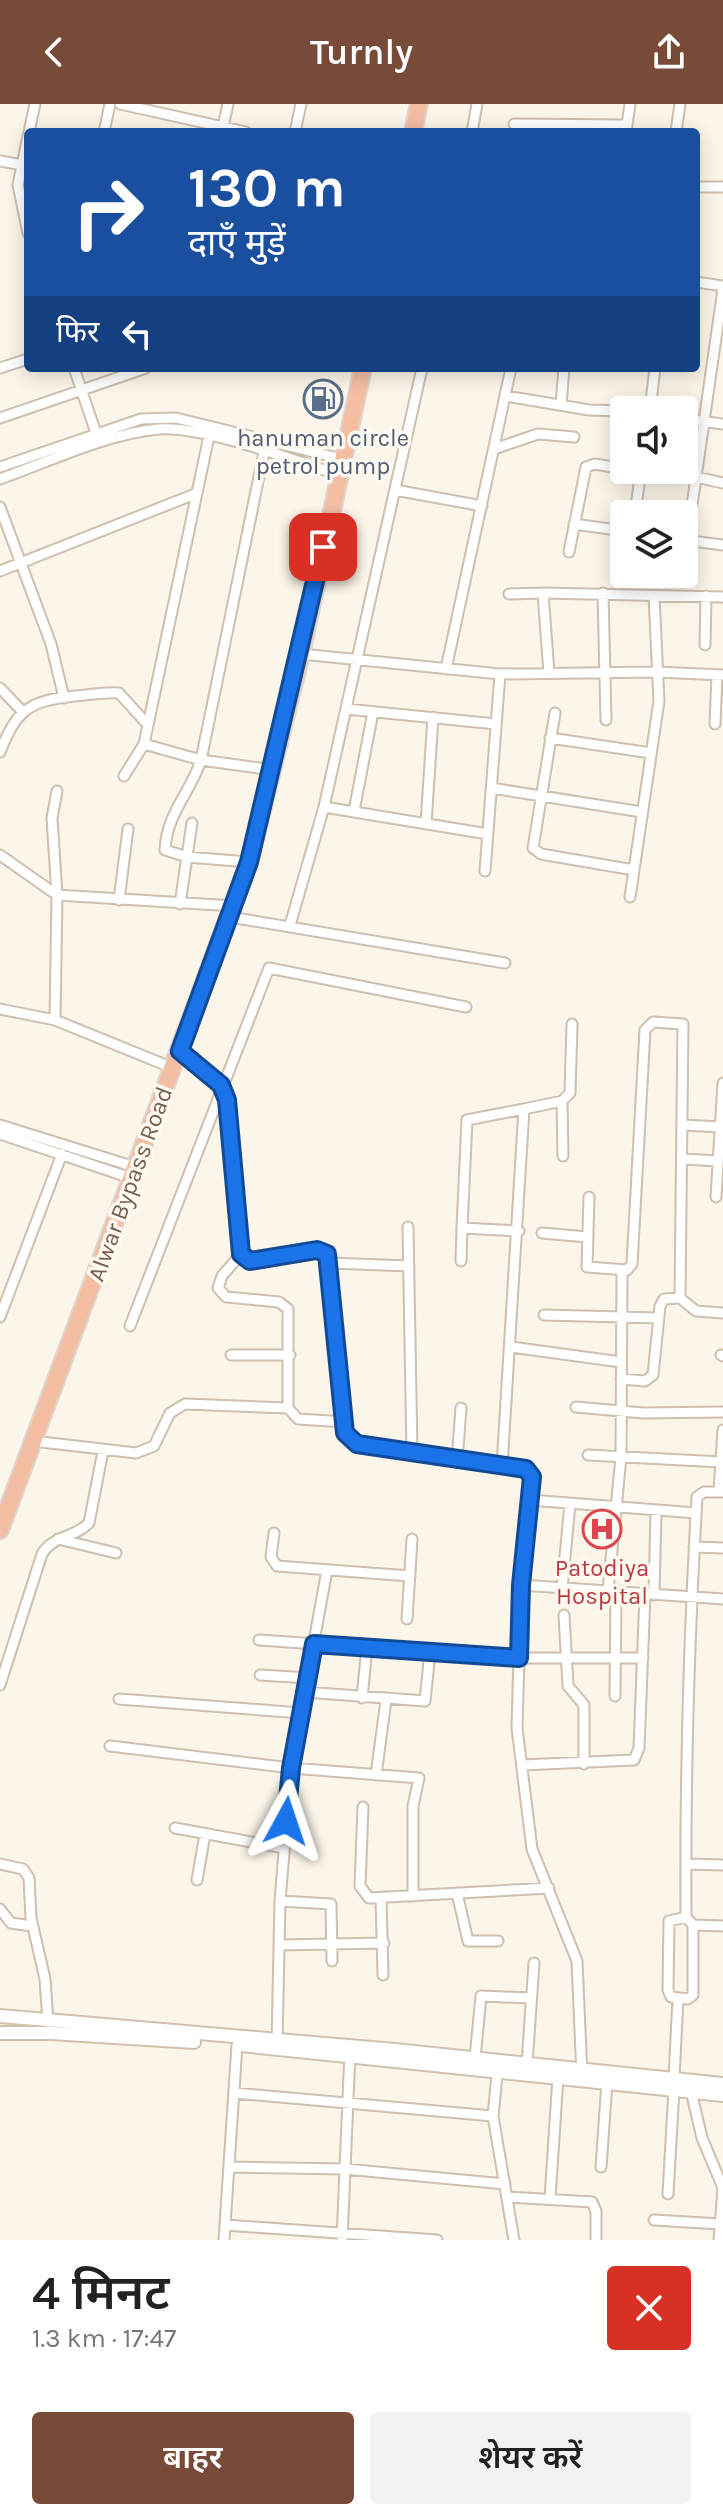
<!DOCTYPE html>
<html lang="hi">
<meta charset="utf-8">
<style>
:root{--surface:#fff;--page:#f2f2f2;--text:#222;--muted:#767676;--accent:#784b38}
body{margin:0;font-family:Karla,"Noto Sans Devanagari",sans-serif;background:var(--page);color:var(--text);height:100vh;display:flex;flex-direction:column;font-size:30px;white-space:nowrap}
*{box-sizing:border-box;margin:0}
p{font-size:26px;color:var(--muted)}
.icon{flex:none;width:44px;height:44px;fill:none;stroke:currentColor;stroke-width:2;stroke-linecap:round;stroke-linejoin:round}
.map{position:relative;height:2136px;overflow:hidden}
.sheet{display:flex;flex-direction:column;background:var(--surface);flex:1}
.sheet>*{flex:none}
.top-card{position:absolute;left:24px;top:24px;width:676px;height:244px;border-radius:8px;box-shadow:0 4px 20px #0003;background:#1a4fa0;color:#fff;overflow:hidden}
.tools{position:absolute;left:610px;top:292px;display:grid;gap:16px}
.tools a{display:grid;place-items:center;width:88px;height:88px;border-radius:8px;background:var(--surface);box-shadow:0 4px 20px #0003;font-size:40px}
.pin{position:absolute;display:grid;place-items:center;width:68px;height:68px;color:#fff;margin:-34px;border-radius:16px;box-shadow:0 4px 12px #0006}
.me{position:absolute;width:88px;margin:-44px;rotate:5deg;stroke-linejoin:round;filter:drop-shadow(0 0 6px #0008)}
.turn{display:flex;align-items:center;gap:28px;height:168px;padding:0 32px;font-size:36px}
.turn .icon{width:104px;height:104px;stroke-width:2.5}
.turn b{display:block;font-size:56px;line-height:68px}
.then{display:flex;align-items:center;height:76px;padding:0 32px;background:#0003;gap:16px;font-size:30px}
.round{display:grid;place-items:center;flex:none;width:84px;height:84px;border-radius:8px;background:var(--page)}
.head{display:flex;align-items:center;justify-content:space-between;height:136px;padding:0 32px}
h1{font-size:48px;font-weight:600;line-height:60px}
.primary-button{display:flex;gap:16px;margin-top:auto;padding:16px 32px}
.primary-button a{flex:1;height:92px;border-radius:8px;background:var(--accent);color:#fff;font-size:32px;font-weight:600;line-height:92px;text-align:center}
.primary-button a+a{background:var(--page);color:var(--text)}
header{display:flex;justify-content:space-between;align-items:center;height:104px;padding:0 32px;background:var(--accent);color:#fff;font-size:36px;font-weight:600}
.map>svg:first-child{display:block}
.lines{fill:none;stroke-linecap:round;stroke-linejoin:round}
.street-casing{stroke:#cebfaf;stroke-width:13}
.secondary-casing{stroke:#d1c0ad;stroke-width:16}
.highway-casing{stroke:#dcd5d1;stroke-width:20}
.street{stroke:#fff;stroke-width:9}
.secondary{stroke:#fff;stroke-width:12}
.highway{stroke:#f4bea3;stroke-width:16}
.route-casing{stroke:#114b97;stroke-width:20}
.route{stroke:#1a73e8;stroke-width:14}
.labels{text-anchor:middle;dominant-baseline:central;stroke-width:7;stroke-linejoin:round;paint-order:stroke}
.service-label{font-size:24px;fill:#4e5e75;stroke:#fffaf1}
.street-label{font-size:24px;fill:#775f4d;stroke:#fffaf1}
.health-label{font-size:24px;fill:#be3a42;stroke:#fffaf1}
</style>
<header><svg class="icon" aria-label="back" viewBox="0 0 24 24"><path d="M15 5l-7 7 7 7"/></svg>Turnly<svg class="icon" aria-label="share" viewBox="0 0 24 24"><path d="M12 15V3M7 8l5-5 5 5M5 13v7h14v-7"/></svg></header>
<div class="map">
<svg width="723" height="2136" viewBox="0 0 723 2136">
<rect width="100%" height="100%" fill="#fcf6ea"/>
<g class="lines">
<g class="street-casing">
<path id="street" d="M120,0L246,28
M514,20L627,21
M223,23L228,0
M29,28L35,0
M104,28L110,0
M295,28L301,0
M472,28L477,0
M626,28L630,0
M676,28L680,0
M28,32L18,81L28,129
M0,57L22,61
M696,83H723
M696,178L723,182
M0,264L28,255
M74,264L97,332
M506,292L589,306L624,307
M561,301L564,264
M650,306L655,264
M0,314L146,264
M684,315L723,320
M494,345L538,330L574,333
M0,363L141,315L176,314L342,355
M696,373L723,379
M0,375C51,357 105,330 159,325C201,321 296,357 339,371
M395,386L482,402
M0,403L51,540L64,594
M635,410L641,366
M574,420L624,427
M684,436L723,441
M687,436L723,185
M569,448L586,363L595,360L624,365
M0,467L195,390
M603,489L606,616
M509,490L543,489
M705,541L706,492
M301,550L500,570L657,568L723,571
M446,565L511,264
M549,569L543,489L723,493
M0,584L23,608
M346,605L496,620
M555,609L533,744L541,750L634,766
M715,620L717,571
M550,634L651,649
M144,640L201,656L273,666
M0,648C17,605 29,597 75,592C89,591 104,588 119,589L148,621
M124,672L144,640L209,332
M491,684L642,708
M324,703L488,730
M354,707L373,608
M426,720L433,613
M0,751L57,791L234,802
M249,758L187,753L165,746C167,708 190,690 201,656L264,348
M485,767L500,570
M630,793L659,597L654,492
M119,796L128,725
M180,800L192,719
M230,813L505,859
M290,821L324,703L422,264
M0,905L55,916L173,964
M55,916L57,791L52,714L57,687
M180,947L221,981L227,996L241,1150L245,1155L317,1146L327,1150L345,1318
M562,997L563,1052
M0,1021L135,1063
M684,1021L720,1023
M0,1030L131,1074
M683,1055L718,1057
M589,1093L587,1163L627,1166L632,1160L645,926L653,918L683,920L680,1194L664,1195L660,1202L653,1271L645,1277L621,1275
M716,1093L723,979
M408,1123L412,1350
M519,1127L462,1124L467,1016L524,1005
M542,1129L587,1133
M241,1150L222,1172L218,1184L226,1193L279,1198L288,1205V1304
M461,1157L462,1124
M330,1159L409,1162
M680,1194L696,1207L723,1209
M544,1211L659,1214
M0,1213L62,1050
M130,1222L269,864L466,903
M511,1243L621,1258
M231,1251H290
M721,1251L723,1252
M576,1303L643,1309L723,1308
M33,1337L136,1349L154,1342L170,1309L185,1300L288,1304L298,1315L345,1318V1329L357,1340L531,1367L521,1481L517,1624L532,1745L577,1857L582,1972
M588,1351L721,1358
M457,1357L461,1304
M502,1362L524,1005L562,997L570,989L572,920
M719,1388L723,1326
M530,1396L696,1409
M274,1429L271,1453L277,1462L410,1472
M58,1435L116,1449
M694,1443L723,1444
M521,1481L723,1495
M562,1484L570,1400
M608,1487L621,1353L622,1167
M654,1491L656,1407
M564,1511L568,1582L584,1601V1660
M407,1515L412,1435
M259,1536L519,1554H643
M260,1571L308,1574
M0,1581L42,1450C53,1431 75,1434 89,1419L103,1347
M305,1588L425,1597L430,1548
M615,1592L616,1488
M362,1594L367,1543
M119,1595L301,1609
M110,1642L291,1664L419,1674L413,1702V1792
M522,1661L634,1656L639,1644L645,1490
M376,1671L386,1596
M363,1703L360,1782L369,1794L549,1784
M175,1724L284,1744
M0,1760L23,1765L29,1774L31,1814L45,1875L48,1918
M686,1760L723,1761
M197,1776L205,1730
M457,1789L468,1837H498
M381,1795L383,1871
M280,1797L331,1800L332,1857
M0,1805L11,1819L32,1822
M686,1813L669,1817L668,1886L671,1893L688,1895L693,1891V1821L686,1813C685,1673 689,1533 697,1393L704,1388H723
M693,1821L723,1822
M279,1841L384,1839
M277,1941L280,1797L291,1664L327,1466
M475,1954L481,1892L531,1894
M527,1960L534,1859
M498,1961L493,2012L514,2136
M674,1974L678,1894
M691,1987L702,2034L723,2084L719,2136
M234,1989L493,2012
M229,2063L345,2065L505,2080
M601,2063L607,1978
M668,2090L674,1985
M507,2093L592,2098L596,2107V2136
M550,2094L558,1973
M654,2116L720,2120
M225,2121L437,2136
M224,2136L237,1941
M342,2136L350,1948"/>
</g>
<g class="secondary-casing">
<path id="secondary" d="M0,1912L395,1946L723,1980
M0,1929H51L194,1938
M241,1941L723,1991"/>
</g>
<g class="highway-casing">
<path id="highway" d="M413,28L419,0
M0,1426L249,758L301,550L363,264"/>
</g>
<use href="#street" class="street"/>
<use href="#secondary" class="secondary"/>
<use href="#highway" class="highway"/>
</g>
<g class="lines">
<g class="route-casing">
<path id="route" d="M286,1717L291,1664L314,1540L519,1554L521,1481L532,1373L526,1365L357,1340L345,1329L327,1150L317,1146L250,1157L241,1150L227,996L221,981L180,947L249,758L323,443"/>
</g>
<use href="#route" class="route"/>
</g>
<defs>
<g id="fuel-ring" transform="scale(2)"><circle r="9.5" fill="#fffaf1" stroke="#5c6f8a" stroke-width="1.5"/><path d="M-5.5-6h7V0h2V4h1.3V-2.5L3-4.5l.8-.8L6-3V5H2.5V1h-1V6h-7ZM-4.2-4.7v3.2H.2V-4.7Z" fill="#5c6f8a"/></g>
<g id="hospital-ring" transform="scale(2)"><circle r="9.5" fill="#fffaf1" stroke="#e0444e" stroke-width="1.5"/><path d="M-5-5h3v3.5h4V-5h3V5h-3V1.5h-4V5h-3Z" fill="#e0444e"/></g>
</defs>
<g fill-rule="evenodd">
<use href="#fuel-ring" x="323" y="295"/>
<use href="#hospital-ring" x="602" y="1425"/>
</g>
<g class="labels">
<g class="service-label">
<text x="323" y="334">hanuman circle<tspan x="323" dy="28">petrol pump</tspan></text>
</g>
<g class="street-label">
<text transform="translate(130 1080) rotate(-70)">Alwar Bypass Road</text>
</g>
<g class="health-label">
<text x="602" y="1464">Patodiya<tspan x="602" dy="28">Hospital</tspan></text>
</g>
</g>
</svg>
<div class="tools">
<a><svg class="icon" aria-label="sound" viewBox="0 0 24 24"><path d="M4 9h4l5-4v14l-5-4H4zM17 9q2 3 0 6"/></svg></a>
<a><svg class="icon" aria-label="layers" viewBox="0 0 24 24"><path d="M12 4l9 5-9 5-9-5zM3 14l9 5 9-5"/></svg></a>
</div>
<div class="pin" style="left:323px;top:443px;background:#d93025"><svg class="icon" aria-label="arrive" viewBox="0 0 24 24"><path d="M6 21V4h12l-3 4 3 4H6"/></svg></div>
<svg class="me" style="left:286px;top:1717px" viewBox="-20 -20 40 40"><path d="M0-17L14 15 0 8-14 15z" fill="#1a73e8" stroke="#fff" stroke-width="4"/></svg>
<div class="top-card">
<div class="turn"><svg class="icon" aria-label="right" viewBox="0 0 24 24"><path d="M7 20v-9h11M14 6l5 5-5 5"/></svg><div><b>130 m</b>दाएँ मुड़ें</div></div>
<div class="then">फिर<svg class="icon" aria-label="left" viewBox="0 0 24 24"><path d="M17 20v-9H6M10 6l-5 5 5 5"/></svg></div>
</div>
</div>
<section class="sheet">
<div class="head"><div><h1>4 मिनट</h1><p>1.3 km · 17:47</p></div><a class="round" style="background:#d93025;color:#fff"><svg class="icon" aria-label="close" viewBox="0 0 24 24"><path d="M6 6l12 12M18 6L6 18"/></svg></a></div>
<div class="primary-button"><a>बाहर</a><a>शेयर करें</a></div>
</section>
